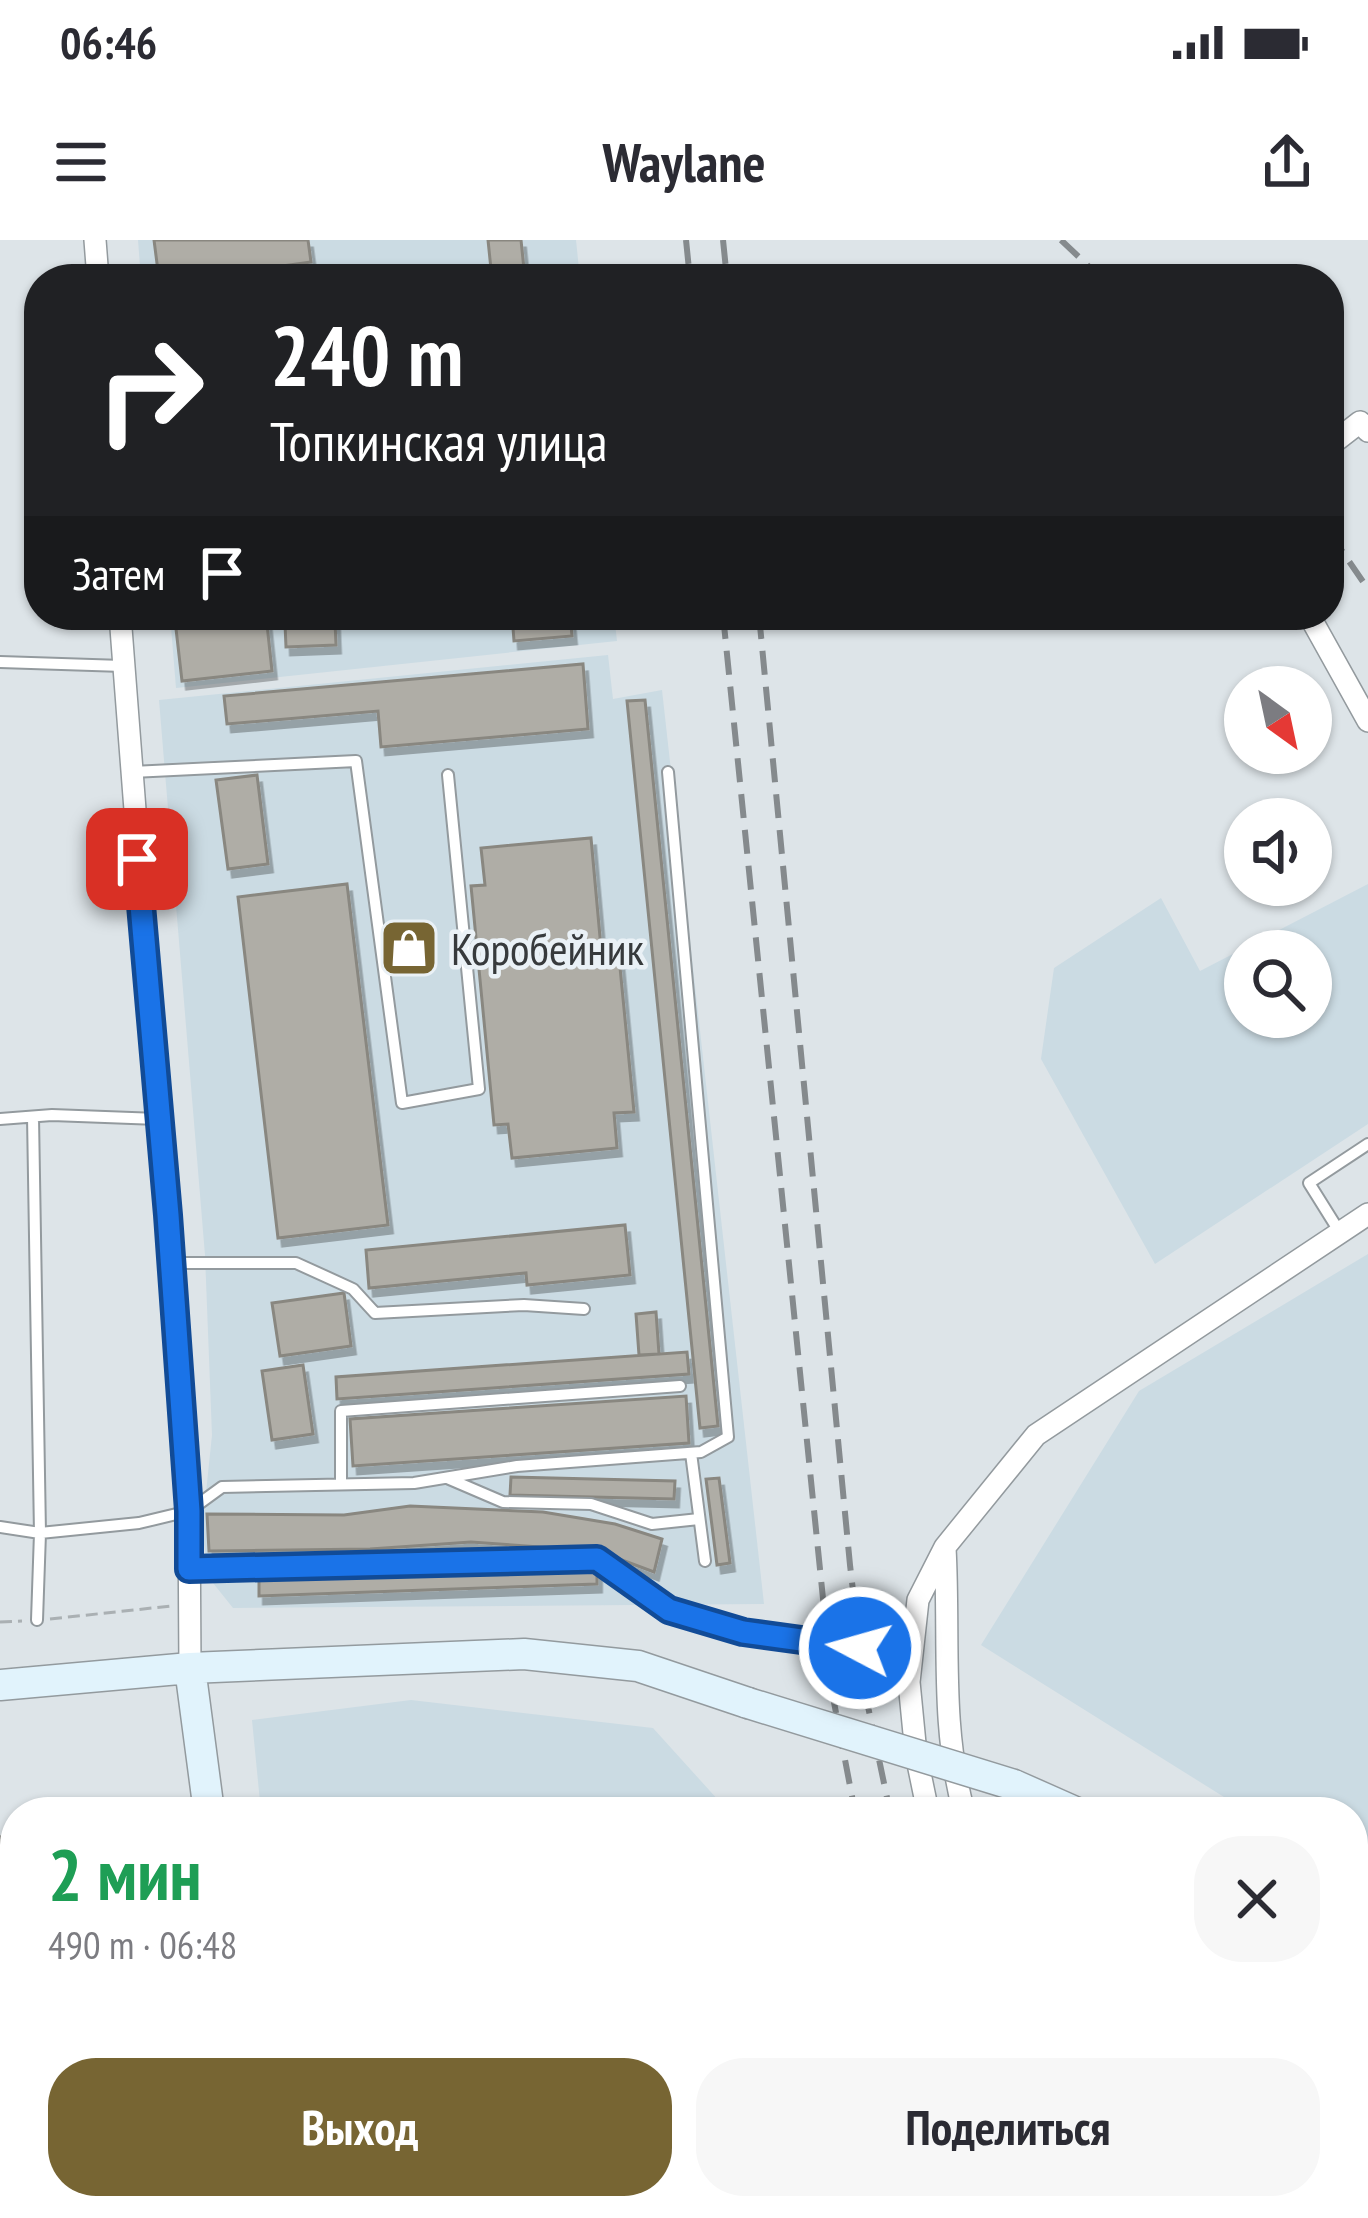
<!DOCTYPE html>
<html lang="ru">
<meta charset="utf-8">
<style>
:root{--surface:#fff;--page:#f7f7f7;--text:#2b2b33;--muted:#7c7c81;--accent:#776533}
body{margin:0;font-family:"PT Sans Narrow",sans-serif;background:var(--page);color:var(--text);height:100vh;display:flex;flex-direction:column;font-size:45px;white-space:nowrap}
*{box-sizing:border-box;margin:0}
p{font-size:39px;color:var(--muted)}
.icon{flex:none;width:66px;height:66px;fill:none;stroke:currentColor;stroke-width:2;stroke-linecap:round;stroke-linejoin:round}
.map{position:relative;flex:1;overflow:hidden}
.panel{position:absolute;left:0px;top:1557px;width:1368px;height:423px;display:flex;flex-direction:column;background:var(--surface);border-radius:48px 48px 0 0;box-shadow:0 3px 9px #0004}
.panel>*{flex:none}
.guide{position:absolute;left:24px;top:24px;width:1320px;height:366px;border-radius:48px;box-shadow:0 3px 9px #0004;background:#202124;color:#fff;overflow:hidden}
.needle{width:78px;rotate:147deg}
.fabs{position:absolute;left:1224px;top:426px;display:grid;gap:24px}
.fabs a{display:grid;place-items:center;width:108px;height:108px;border-radius:50%;background:var(--surface);box-shadow:0 3px 9px #0004;font-size:60px}
.pin{position:absolute;display:grid;place-items:center;width:102px;height:102px;color:#fff;margin:-51px;border-radius:24px;box-shadow:0 6px 18px #0006}
.me{position:absolute;width:132px;margin:-66px;rotate:276deg;stroke-linejoin:round;filter:drop-shadow(0 0 9px #0008)}
.turn{display:flex;align-items:center;gap:42px;height:252px;padding:0 48px;font-size:54px}
.turn .icon{width:156px;height:156px;stroke-width:2.5}
.turn b{display:block;font-size:84px;line-height:102px}
.then{display:flex;align-items:center;height:114px;padding:0 48px;background:#0003;gap:24px;font-size:45px}
.round{display:grid;place-items:center;flex:none;width:126px;height:126px;border-radius:48px;background:var(--page)}
.head{display:flex;align-items:center;justify-content:space-between;height:204px;padding:0 48px}
h1{font-size:72px;font-weight:700;line-height:90px;color:#1e9e55}
.primary-button{display:flex;gap:24px;margin-top:auto;padding:24px 48px}
.primary-button a{flex:1;height:138px;border-radius:48px;background:var(--accent);color:#fff;font-size:48px;font-weight:700;line-height:138px;text-align:center}
.primary-button a+a{background:var(--page);color:var(--text)}
.status{display:flex;justify-content:space-between;align-items:center;height:84px;padding:0 60px;background:var(--surface);direction:ltr}
.status svg{height:33px;fill:currentColor}
header{display:flex;justify-content:space-between;align-items:center;height:156px;padding:0 48px;background:var(--surface);font-size:54px;font-weight:700}
.map>svg:first-child{display:block}
.built{fill:#cbdbe3;fill-rule:evenodd}
.building{fill:#afada6;stroke:#898780;stroke-width:3;filter:url(#shadow)}
.lines{fill:none;stroke-linecap:round;stroke-linejoin:round}
.lane-casing{stroke:#939a9e;stroke-width:14}
.street-casing{stroke:#939a9e;stroke-width:24}
.secondary-casing{stroke:#939a9e;stroke-width:33}
.path{stroke:#aab0b3;stroke-width:3;stroke-dasharray:12 6;stroke-linecap:butt}
.lane{stroke:#fff;stroke-width:10}
.street{stroke:#fff;stroke-width:21}
.secondary{stroke:#e1f3fc;stroke-width:30}
.rail{stroke:#858a8d;stroke-width:6;stroke-dasharray:24 12;stroke-linecap:butt}
.secondary-bridge-casing{stroke:#939a9e;stroke-width:33;stroke-linecap:butt}
.secondary-bridge{stroke:#e1f3fc;stroke-width:30}
.route-casing{stroke:#114b97;stroke-width:30}
.route{stroke:#1a73e8;stroke-width:21}
.labels{text-anchor:middle;dominant-baseline:central;stroke-width:9;stroke-linejoin:round;paint-order:stroke}
.poi-label{font-size:45px;fill:#373a3c;stroke:#eaf1f6;text-anchor:start}
</style>
<div class="status"><b>06:46</b><svg viewBox="0 0 49 12"><path d="M0 12V9h3v3zM5 12V6h3v6zM10 12V3h3v9zM15 12V0h3v12zM26 1h20v11H26zM47 4h2v5h-2z"/></svg></div>
<header><svg class="icon" aria-label="menu" viewBox="0 0 24 24"><path d="M4 6h16M4 12h16M4 18h16"/></svg>Waylane<svg class="icon" aria-label="share" viewBox="0 0 24 24"><path d="M12 15V3M7 8l5-5 5 5M5 13v7h14v-7"/></svg></header>
<div class="map">
<svg width="1368" height="1978" viewBox="0 0 1368 1978">
<defs>
<filter id="shadow"><feDropShadow dx="4.5" dy="8" stdDeviation="0" flood-color="#0004"/></filter>
</defs>
<rect width="100%" height="100%" fill="#dde4e8"/>
<path class="built" d="M138,0H576L580,39H141Z
M170,375H614L617,401L176,448Z
M608,415L613,459L662,450L764,1364L233,1368L209,1338L202,1291L212,1195L205,1015L159,460Z
M1368,644V884L1155,1024L1041,819L1054,728L1161,658L1200,731ZM1311,711V777H1245V711Z
M1368,1014V1756L1353,1728V1572H1248L981,1405L1139,1151Z
M411,1460L653,1488L729,1572H261L252,1480Z
M356,1965H906L911,1978H369Z"/>
<path class="building" d="M154,0H308L311,22L275,27L276,39H159Z
M488,0H521L525,39H492Z
M218,375H266L272,431L182,441L175,380Z
M512,375H570L572,396L514,401Z
M335,382L336,405L286,407L285,384Z
M583,424L588,489L381,507L378,471L227,484L224,456Z
M645,460L718,1186L700,1188L627,461Z
M257,535L268,624L228,629L216,540Z
M591,598L602,719L619,717L634,872L614,873L617,908L512,918L508,884L494,885L471,646L485,645L481,608Z
M347,644L388,985L278,998L238,657Z
M625,985L630,1035L527,1045L526,1033L369,1048L366,1010Z
M344,1053L351,1106L280,1116L272,1063Z
M656,1072L659,1114L639,1115L636,1074Z
M687,1112L689,1134L337,1159L336,1137Z
M303,1125L313,1194L272,1200L262,1131Z
M686,1156L689,1203L353,1226L350,1179Z
M511,1237L675,1241L674,1259L510,1255Z
M719,1238L730,1323L717,1325L706,1239Z
M410,1266L543,1272L615,1284L662,1299L654,1332L614,1317L567,1309L471,1302L370,1309L209,1311L207,1274L344,1275Z
M597,1325V1344L259,1356V1337Z
M0,1597L15,1608V1729L0,1661Z
M15,1872V1917L0,1920V1875Z"/>
<g class="lines">
<g class="lane-casing">
<path id="lane" d="M0,422L123,426
M132,532L356,521L402,863L479,849L448,535
M33,877L40,1293L37,1380
M0,879L52,875L158,879
M1339,991L1309,943L1368,904
M171,1023H296L353,1049L375,1073L524,1065L584,1069
M691,1213L705,1321
M447,1238L503,1262L591,1264L652,1284L699,1279
M341,1244V1171L680,1146
M0,1287L40,1293L139,1283L189,1271L222,1247L414,1243L517,1226L701,1212L728,1197L668,532
M189,1329L597,1319L669,1370L743,1392L828,1406L912,1410
M0,1825L4,1841L0,1842"/>
</g>
<g class="street-casing">
<path id="street" d="M95,0L98,39
M1329,206L1360,182L1368,191
M120,375L189,1271L190,1428
M1309,375L1368,481
M945,1308C950,1397 940,1485 964,1572
M928,1572L916,1514L909,1442L918,1360L945,1307L1036,1195L1368,974
M1096,1965L1101,1978
M63,1978L76,1965"/>
</g>
<g class="secondary-casing">
<path id="secondary" d="M190,1428L209,1572
M0,1445L190,1428L524,1414L638,1426L748,1463
M1014,1545L1075,1572
M296,1965L306,1978
M1297,1965L1299,1978"/>
</g>
<path class="path" d="M50,1379L171,1366
M0,1382L22,1381"/>
<use href="#lane" class="lane"/>
<use href="#street" class="street"/>
<use href="#secondary" class="secondary"/>
<path class="rail" d="M686,0L690,39
M723,0L727,39
M1061,0L1102,39
M1329,292L1368,349
M723,375L833,1457L855,1572
M759,375L850,1325L865,1452L890,1572
M982,1965L988,1978
M1015,1965L1021,1978"/>
<g class="secondary-bridge-casing">
<path id="secondary-bridge" d="M748,1463L1014,1545"/>
</g>
<use href="#secondary-bridge" class="secondary-bridge"/>
</g>
<g class="lines">
<g class="route-casing">
<path id="route" d="M137,619L168,975L189,1271V1329L597,1319L669,1370L743,1392L860,1408"/>
</g>
<use href="#route" class="route"/>
</g>
<defs>
<g id="shop-square" transform="scale(3)"><rect x="-9" y="-9" width="18" height="18" rx="4" fill="#776533" stroke="#eaf1f6"/><path d="M-5-2.5h2.3a2.7 3.5 0 0 1 5.4 0H5L5.5 6h-11ZM-1.5-2.5h3a1.5 2.3 0 0 0-3 0Z" fill="#fff"/></g>
</defs>
<g fill-rule="evenodd">
<use href="#shop-square" x="409" y="708"/>
</g>
<g class="labels">
<g class="poi-label">
<text x="451" y="708">Коробейник</text>
</g>
</g>
</svg>
<div class="fabs">
<a><svg class="needle" viewBox="-14 -14 28 28"><path d="M0-13l5 13h-10z" fill="#e53935"/><path d="M0 13l5-13h-10z" fill="#7c7c81"/></svg></a>
<a><svg class="icon" aria-label="sound" viewBox="0 0 24 24"><path d="M4 9h4l5-4v14l-5-4H4zM17 9q2 3 0 6"/></svg></a>
<a><svg class="icon" aria-label="search" viewBox="0 0 24 24"><circle cx="10" cy="10" r="6"/><path d="M15 15l6 6"/></svg></a>
</div>
<div class="pin" style="left:137px;top:619px;background:#d93025"><svg class="icon" aria-label="arrive" viewBox="0 0 24 24"><path d="M6 21V4h12l-3 4 3 4H6"/></svg></div>
<svg class="me" style="left:860px;top:1408px" viewBox="-20 -20 40 40"><circle r="17" fill="#1a73e8" stroke="#fff" stroke-width="3"/><path d="M0-11L8 9 0 5-8 9z" fill="#fff"/></svg>
<div class="guide">
<div class="turn"><svg class="icon" aria-label="right" viewBox="0 0 24 24"><path d="M7 20v-9h11M14 6l5 5-5 5"/></svg><div><b>240 m</b>Топкинская улица</div></div>
<div class="then">Затем<svg class="icon" aria-label="arrive" viewBox="0 0 24 24"><path d="M6 21V4h12l-3 4 3 4H6"/></svg></div>
</div>
<section class="panel">
<div class="head"><div><h1>2 мин</h1><p>490 m · 06:48</p></div><a class="round"><svg class="icon" aria-label="close" viewBox="0 0 24 24"><path d="M6 6l12 12M18 6L6 18"/></svg></a></div>
<div class="primary-button"><a>Выход</a><a>Поделиться</a></div>
</section>
</div>
